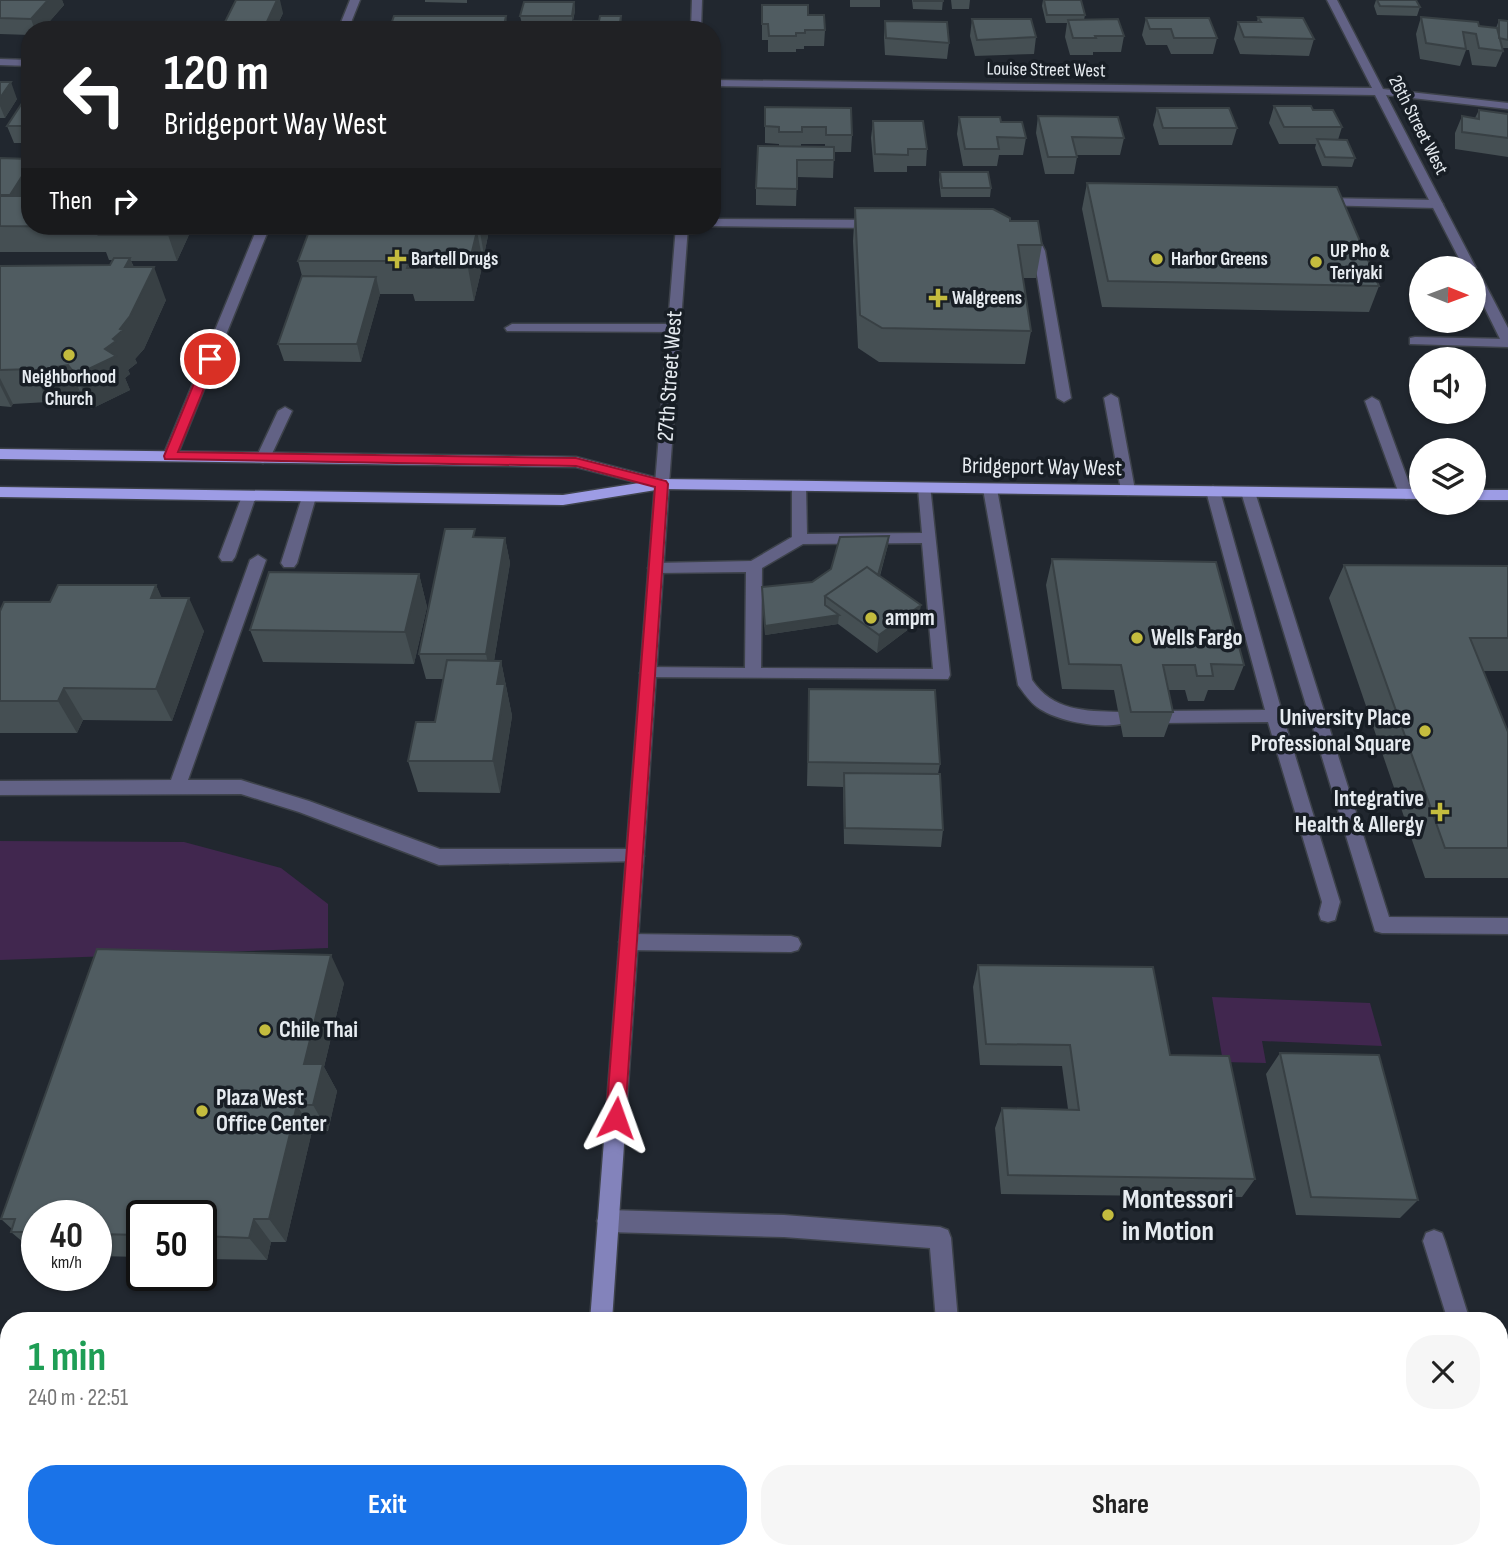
<!DOCTYPE html>
<meta charset="utf-8">
<style>
:root{--surface:#fff;--page:#f6f6f6;--text:#222;--muted:#767676;--accent:#1a73e8}
body{margin:0;font-family:"Sofia Sans Condensed",sans-serif;background:var(--page);color:var(--text);height:100vh;display:flex;flex-direction:column;font-size:26px;white-space:nowrap}
*{box-sizing:border-box;margin:0}
p{font-size:23px;color:var(--muted)}
.icon{flex:none;width:38px;height:38px;fill:none;stroke:currentColor;stroke-width:2;stroke-linecap:round;stroke-linejoin:round}
.map{position:relative;flex:1;overflow:hidden}
.drawer{position:absolute;left:0px;top:1312px;width:1508px;height:247px;display:flex;flex-direction:column;background:var(--surface);border-radius:28px 28px 0 0;box-shadow:0 2px 5px #0004}
.drawer>*{flex:none}
.guide{position:absolute;left:21px;top:21px;width:700px;height:214px;border-radius:28px;box-shadow:0 2px 5px #0004;background:#202124;color:#fff;overflow:hidden}
.needle{width:46px;rotate:91deg}
.buttons{position:absolute;left:1409px;top:256px;display:grid;gap:14px}
.buttons a{display:grid;place-items:center;width:77px;height:77px;border-radius:50%;background:var(--surface);box-shadow:0 2px 5px #0004;font-size:35px}
.speed{position:absolute;left:21px;top:1200px;display:flex;gap:14px;font-size:35px;font-weight:700;text-align:center}
.speed>*{display:grid;place-content:center;width:91px;height:91px;border-radius:50%;background:var(--surface);box-shadow:0 2px 5px #0004;line-height:1}
.speed small{font-size:18px;font-weight:400}
.speed .limit{border:4px solid #111;border-radius:10px;background:#fff;color:#111}
.pin{position:absolute;display:grid;place-items:center;width:60px;height:60px;color:#fff;margin:-30px;border:4px solid #fff;border-radius:50%;box-shadow:0 2px 7px #0007}
.me{position:absolute;width:77px;margin:-38px;rotate:4deg;stroke-linejoin:round;filter:drop-shadow(0 0 5px #0008)}
.turn{display:flex;align-items:center;gap:24px;height:147px;padding:0 28px;font-size:32px}
.turn .icon{width:91px;height:91px;stroke-width:2.5}
.turn b{display:block;font-size:49px;line-height:60px}
.then{display:flex;align-items:center;height:66px;padding:0 28px;background:#0003;gap:14px;font-size:26px}
.round{display:grid;place-items:center;flex:none;width:74px;height:74px;border-radius:28px;background:var(--page)}
.overview{display:flex;align-items:center;justify-content:space-between;height:119px;padding:0 28px}
h1{font-size:42px;font-weight:700;line-height:52px;color:#1e9e55}
.button{display:flex;gap:14px;margin-top:auto;padding:14px 28px}
.button a{flex:1;height:80px;border-radius:28px;background:var(--accent);color:#fff;font-size:28px;font-weight:700;line-height:80px;text-align:center}
.button a+a{background:var(--page);color:var(--text)}
.map>svg:first-child{display:block}
.green{fill:#41274f}
.lines{fill:none;stroke-linecap:round;stroke-linejoin:round}
.service-casing{stroke:#3d424a;stroke-width:3}
.minor-casing{stroke:#3d424a;stroke-width:3}
.tertiary-casing{stroke:#3d424a;stroke-width:3}
.secondary-casing{stroke:#3d424a;stroke-width:3}
.primary-casing{stroke:#3d424a;stroke-width:3}
.service{fill:#626285;fill-rule:evenodd}
.minor{fill:#626285;fill-rule:evenodd}
.tertiary{fill:#626285;fill-rule:evenodd}
.secondary{fill:#8383bb;fill-rule:evenodd}
.primary{fill:#9d9ce5;fill-rule:evenodd}
.wall{fill:#454f53;fill-rule:evenodd}
.shaded-wall{fill:#384044}
.building{fill:#505c61;stroke:#384044;stroke-width:2}
.route{fill:#e11d48;stroke:#92132f;stroke-width:2}
.poi-dot{fill:#c4bc3e;stroke:#181e25;stroke-width:2.5}
.labels{text-anchor:middle;dominant-baseline:central;stroke-width:7;stroke-linejoin:round;paint-order:stroke}
.far-street-label{font-size:19px;fill:#e6ebf0;stroke:#181e25}
.far-poi-label{font-size:19px;font-weight:bold;fill:#e6ebf0;stroke:#181e25;text-anchor:start}
.street-label{font-size:23px;fill:#e6ebf0;stroke:#181e25}
.poi-label{font-size:23px;font-weight:bold;fill:#e6ebf0;stroke:#181e25;text-anchor:start}
.near-poi-label{font-size:28px;font-weight:bold;fill:#e6ebf0;stroke:#181e25;text-anchor:start}
</style>
<div class="map">
<svg width="1508" height="1558" viewBox="0 0 1508 1558">
<rect width="100%" height="100%" fill="#21272f"/>
<path class="green" d="M0,841L184,842L281,868L328,904V948L0,960Z
M1212,997L1370,1003L1382,1046L1262,1041L1266,1063L1223,1062Z"/>
<g class="lines">
<g class="service-casing">
<path id="service" d="M1322,198L1437,200L1443,204L1437,208L1318,205L1316,202Z
M712,219L876,220L882,224L876,228L708,226H712Z
M517,226H537L538,227L532,231Z
M1028,232L1039,239L1045,251L1071,398L1064,402L1057,398L1033,251L1022,236Z
M512,324H674L681,328L674,332L507,331L505,328Z
M1415,337L1508,339V347L1410,344V338Z
M1111,394L1118,398L1135,490L1128,495L1121,490L1104,398Z
M1372,397L1379,401L1413,494L1411,497L1406,499L1399,494L1365,401Z
M285,407L292,411L270,458L263,463L258,461L256,458L278,411Z
M799,481L806,486L807,534L922,533L918,488L920,485H930L950,675L948,679L642,677L640,673L648,667L745,668L746,572L656,573L648,568L656,563L751,561L792,537V486ZM922,543L933,669L761,668L762,568L803,544Z
M990,484L997,489L1032,680C1053,711 1085,711 1119,712L1125,713L1127,718L1125,723C1102,730 1056,721 1037,707C1029,701 1024,693 1018,685L983,489Z
M1213,486L1220,491L1283,716L1340,902L1335,920L1328,922L1321,920L1319,914L1322,902L1268,722L1160,723L1154,722L1152,717L1154,712L1160,711L1265,710L1206,491Z
M1248,487L1255,492L1389,917L1508,918V934L1382,933L1375,931L1241,492Z
M249,491L256,496L235,557L232,561H222L219,557L242,496Z
M309,492L316,497L297,563L294,567H284L281,563L302,497Z
M258,555L266,560L188,780H241L309,801L440,849H635L641,851L644,856L641,861L439,865L299,812L241,794L0,795V781L171,780L250,560Z
M629,934L791,936L798,938L801,944L798,950L791,952L629,950L622,948L619,942L622,936Z
M608,1210L784,1215L940,1227L948,1230L951,1238L958,1321H936L930,1248L784,1237L608,1232L600,1229L597,1221L600,1213Z
M1434,1230L1442,1233L1445,1241L1470,1321H1448L1423,1241L1426,1233Z
M0,1376H9V1400H0Z
M1500,1436L1508,1439V1486L1500,1483Z"/>
</g>
<g class="minor-casing">
<path id="minor" d="M350,0H360L348,30H338Z
M1327,0H1337L1383,89L1508,103V109L1386,95L1476,268L1475,270L1480,274L1508,328V345L1501,341L1474,286V268H1464L1375,95L712,86V80L1372,88Z
M0,59L30,60V66L0,65Z
M258,226H270L177,456L170,461L165,459L163,456Z"/>
</g>
<g class="tertiary-casing">
<path id="tertiary" d="M692,0H702L701,30H691Z
M676,226H688L669,484L662,489L655,484Z"/>
</g>
<g class="secondary-casing">
<path id="secondary" d="M662,479L669,484L612,1321H590L655,484Z
M572,1550H597V1558H571Z"/>
</g>
<g class="primary-casing">
<path id="primary" d="M0,449L576,457L661,479L1421,489V499L662,489L563,505L0,497V487L563,495L639,483L576,467L0,459Z
M1474,490H1508V500H1474Z"/>
</g>
<use href="#service" class="service"/>
<use href="#minor" class="minor"/>
<use href="#tertiary" class="tertiary"/>
<use href="#secondary" class="secondary"/>
<use href="#primary" class="primary"/>
</g>
<path class="wall" d="M0,0H62L64,5L42,30H30V35L0,34Z
M425,0H467V3L425,2Z
M850,0H880V7H850Z
M912,0H943L942,10L913,9Z
M951,0H970L969,9H952Z
M1043,0H1081L1085,15L1084,20L1124,36L1121,52H1093V55H1070L1065,37L1067,23H1046L1042,6Z
M1376,0H1416L1420,7L1417,16L1377,15L1374,6Z
M574,2L575,11L573,21H599L621,16L622,29L572,24H522L520,16Z
M762,5L808,15L825,30L824,46H804V49H796V52H768V40H762Z
M283,13L275,30H224L223,26Z
M1258,17L1314,39L1309,56L1240,54L1234,39L1238,22H1257Z
M1421,17L1496,28L1499,20L1508,21V48H1502L1503,51L1496,67L1472,65L1469,50H1466L1460,66L1420,59L1416,34Z
M1146,18L1217,38L1213,54H1171L1167,45H1146L1142,35Z
M972,19L1036,37L1034,54L975,56L970,36Z
M885,21L949,43L947,59L885,55L884,37Z
M0,82L17,99L5,118H0Z
M30,91V143H14L7,126Z
M1274,106L1313,110L1342,127L1338,140L1355,158L1352,167L1322,166L1315,148L1316,144H1279L1269,123Z
M765,107L852,135L851,152H834L833,178L797,177L796,206L756,205V188L779,146V144L765,143ZM801,144H825V147L801,146Z
M1157,108L1237,128L1232,145H1159L1153,125Z
M1479,110L1508,114V157L1455,149V133L1462,116L1475,118Z
M1038,116L1124,138L1120,155H1076L1077,157L1074,174H1045L1036,133Z
M959,117L1001,122L1026,138L1023,155H999L997,166H963L957,134Z
M873,121L927,149L926,166H907V172H874L871,138Z
M0,158L30,159V193L28,196L193,226L177,261H131L134,267L166,300L144,349L135,359L137,363L128,370L130,374L125,378L130,390L91,409L83,398L49,404L48,402L13,404L11,407L0,406V266L110,265L112,260H109L106,252H0Z
M940,172L991,188L990,197H941L939,180Z
M1087,183L1379,286L1369,312L1102,307L1082,209Z
M855,208L1010,221L1042,245L1036,278H1023L1031,331L1025,364L879,362L858,348L853,241Z
M309,226H490L484,255H481L483,263L474,301H415L413,294H380L361,362L284,361L278,344L302,276L298,261L309,232L308,228Z
M889,536L888,545L880,576L918,622L877,653L838,624L765,635L762,587L812,582Z
M476,537L505,538L510,563L494,661H501L512,716L500,793L418,792L408,761L435,722L444,679H426L419,654Z
M1052,559L1244,665L1234,690H1208L1204,701H1188L1185,690H1168L1173,712L1164,737H1123L1114,690L1062,689L1046,585Z
M1344,565L1508,566V671H1483L1508,732V878H1425L1329,598Z
M419,574L427,607L414,664L263,662L250,630Z
M156,585L161,598L204,631L172,721L83,720L77,733H0V611Z
M809,689L940,764L938,774L943,830L941,847L844,844L843,787L807,786Z
M978,965L1170,1055L1255,1179L1242,1197L1001,1194L995,1128L1002,1108L1068,1109L1062,1066L980,1065L973,987Z
M344,983L324,1067L337,1091L328,1131H312L286,1242H271L267,1260L201,1259V1216H142V1257L96,1256V1216H37V1254L11,1232L12,1229L1,1219Z
M1280,1053L1418,1200L1400,1218L1296,1215L1266,1074Z
M839,1550H1472L1473,1558H839Z"/>
<path class="shaded-wall" d="M48,0H62L64,5L42,30H35L31,19Z
M277,0H280L283,13L275,30H266L265,26Z
M574,2L575,11L572,24V16Z
M506,16L508,30H503Z
M11,82L17,99L5,118L0,106V98Z
M26,170L30,180V193L18,212L10,195Z
M172,226H193L177,261L168,235Z
M469,226H470L474,246L477,231L483,263L474,301L468,268L467,231Z
M479,226H490L484,255Z
M130,258L143,291L125,267Z
M154,267L166,300L144,349L135,359L137,363L128,370L130,374L125,378L130,390L91,409L76,375L105,349L120,329Z
M376,277L380,294L361,362L357,344Z
M68,365L83,398L49,404L33,371Z
M0,378L13,404L11,407L0,385Z
M889,536L888,545L875,592L876,583Z
M505,538L510,563L491,679L486,654Z
M419,574L427,607L414,664L405,632Z
M156,585L171,618L151,598Z
M189,598L204,631L172,721L156,689Z
M921,605L918,622L877,653L879,635Z
M839,615L838,624L765,635V626Z
M501,661L512,716L500,793L493,761L497,684Z
M64,688L83,720L77,733L58,701Z
M331,955L344,983L324,1067L337,1091L328,1131L313,1105L304,1064Z
M297,1105L312,1131L286,1242L269,1219Z
M254,1219L271,1242L267,1260L249,1238Z
M274,1550H295L294,1558H272Z"/>
<path class="building" d="M0,0H48L31,19L0,18Z
M236,0H277L265,26H223Z
M914,0H943V1H914Z
M1044,0H1081L1085,15H1047Z
M1377,0H1416L1420,7L1380,6Z
M524,2H574L572,16H520Z
M762,5H808V15H824L825,30H805V33H796V36H769L768,24H762Z
M394,16H506L503,30H389Z
M600,16H621L619,29H628L627,30H571L573,21H599Z
M1258,17L1303,18L1314,39L1244,37L1238,22H1261Z
M1421,17L1478,22L1479,26L1497,28L1503,51L1479,48L1476,34L1463,32L1466,49L1426,43Z
M1146,18H1209L1217,38H1174L1171,29H1150Z
M972,19H1031L1036,37L977,40Z
M1118,19L1124,36H1095L1096,38H1073L1068,20Z
M1499,20L1508,21V40L1499,38Z
M885,21L947,22L949,43L886,38Z
M127,22L158,24L153,30H121Z
M0,82H11L0,98Z
M30,91V126H7Z
M1274,106H1311L1313,110H1333L1342,127H1284Z
M765,107L851,108L852,135H826V127H802V132H779V127L765,126Z
M1157,108H1229L1237,128H1163Z
M1479,110L1508,114V138L1462,132V116L1479,119Z
M1038,116L1118,117L1124,138L1072,137L1077,157H1048Z
M959,117H1000L1001,122H1022L1026,138L997,137L999,149H965Z
M873,121H923L927,149H908V155L875,154Z
M1317,139L1347,140L1355,158L1325,157Z
M758,146L834,147V160H797V189L756,188Z
M0,158L30,159V170H26L10,195H0Z
M940,172H988L991,188H942Z
M1087,183L1337,187L1379,286L1108,281Z
M0,196H30V226H172L168,235H99L104,227L0,226Z
M855,208L993,209L1010,218V221H1038L1042,245H1018L1031,331L882,328L860,315Z
M311,226H469L467,231H477L468,268H407L409,261H298Z
M114,258H130L125,267H154L130,316L120,329L123,330L113,339L116,341L105,349L116,356L76,375L68,365L33,371V369L0,370V266L110,265Z
M302,276L376,277L357,344H278Z
M445,529H475L473,537L505,538L486,654H419Z
M889,536L878,575L867,567L825,596V605L839,615L765,626L762,587L812,582L831,569L840,537Z
M1052,559L1216,562L1244,665L1211,664L1213,676H1197L1195,665H1163L1173,712H1131L1121,665L1069,664Z
M1344,565L1508,566V638H1470L1508,732V848H1445Z
M867,567L921,605L879,635L825,596Z
M269,572L419,574L405,632L250,630Z
M58,585H156L151,598H189L156,689L64,688L58,701H0V611L4,602H50Z
M447,660L501,661L497,684H505L493,761H408L416,722H435Z
M809,689L935,690L940,764L808,762Z
M844,773L940,774L943,830L845,828Z
M97,949L331,955L304,1064H323L313,1105H297L269,1219H254L249,1238L201,1236V1216H142V1235L96,1234V1216H37V1232H11L15,1219H1Z
M978,965L1153,967L1170,1055L1229,1056L1255,1179L1008,1175L1002,1108L1079,1110L1070,1045L986,1044Z
M1280,1053L1379,1055L1418,1200L1311,1197Z
M60,1550H274L272,1558H58Z
M841,1550H1002L1003,1558H842Z
M1005,1550H1472L1473,1558H1006Z"/>
<path class="route" d="M210,355L216,359L178,452L576,458L666,481L668,484L625,1118L622,1125L616,1127L609,1125L606,1118L655,487L576,466L165,459L164,456L204,359Z"/>
<g class="poi-dot">
<path d="M393.5 248.5h7v7h7v7h-7v7h-7v-7h-7v-7h7z"/>
<circle cx="1157" cy="259" r="7"/>
<circle cx="1316" cy="262" r="7"/>
<path d="M934.5 287.5h7v7h7v7h-7v7h-7v-7h-7v-7h7z"/>
<circle cx="69" cy="355" r="7"/>
<circle cx="871" cy="618" r="7"/>
<circle cx="1137" cy="638" r="7"/>
<circle cx="1425" cy="731" r="7"/>
<path d="M1436.5 801.5h7v7h7v7h-7v7h-7v-7h-7v-7h7z"/>
<circle cx="265" cy="1030" r="7"/>
<circle cx="202" cy="1111" r="7"/>
<circle cx="1108" cy="1215" r="7"/>
</g>
<g class="labels">
<g class="far-street-label">
<text transform="translate(1046 70) rotate(1)">Louise Street West</text>
<text transform="translate(1418 125) rotate(63)">26th Street West</text>
</g>
<g class="far-poi-label">
<text x="1330" y="251">UP Pho &amp;<tspan x="1330" dy="22">Teriyaki</tspan></text>
<text x="411" y="259">Bartell Drugs</text>
<text x="1171" y="259">Harbor Greens</text>
<text x="952" y="298">Walgreens</text>
<text x="69" y="377" text-anchor="middle">Neighborhood<tspan x="69" dy="22">Church</tspan></text>
</g>
<g class="street-label">
<text transform="translate(670 376) rotate(-86)">27th Street West</text>
<text transform="translate(1042 467) rotate(1)">Bridgeport Way West</text>
</g>
<g class="poi-label">
<text x="885" y="618">ampm</text>
<text x="1151" y="638">Wells Fargo</text>
<text x="1411" y="718" text-anchor="end">University Place<tspan x="1411" dy="26">Professional Square</tspan></text>
<text x="1424" y="799" text-anchor="end">Integrative<tspan x="1424" dy="26">Health &amp; Allergy</tspan></text>
<text x="279" y="1030">Chile Thai</text>
<text x="216" y="1098">Plaza West<tspan x="216" dy="26">Office Center</tspan></text>
</g>
<g class="near-poi-label">
<text x="1122" y="1199">Montessori<tspan x="1122" dy="32">in Motion</tspan></text>
</g>
</g>
</svg>
<div class="buttons">
<a><svg class="needle" viewBox="-14 -14 28 28"><path d="M0-13l5 13h-10z" fill="#e53935"/><path d="M0 13l5-13h-10z" fill="#767676"/></svg></a>
<a><svg class="icon" aria-label="sound" viewBox="0 0 24 24"><path d="M4 9h4l5-4v14l-5-4H4zM17 9q2 3 0 6"/></svg></a>
<a><svg class="icon" aria-label="layers" viewBox="0 0 24 24"><path d="M12 4l9 5-9 5-9-5zM3 14l9 5 9-5"/></svg></a>
</div>
<div class="speed"><div>40<small>km/h</small></div><div class="limit">50</div></div>
<div class="pin" style="left:210px;top:359px;background:#d93025"><svg class="icon" aria-label="arrive" viewBox="0 0 24 24"><path d="M6 21V4h12l-3 4 3 4H6"/></svg></div>
<svg class="me" style="left:616px;top:1118px" viewBox="-20 -20 40 40"><path d="M0-17L14 15 0 8-14 15z" fill="#e11d48" stroke="#fff" stroke-width="4"/></svg>
<div class="guide">
<div class="turn"><svg class="icon" aria-label="left" viewBox="0 0 24 24"><path d="M17 20v-9H6M10 6l-5 5 5 5"/></svg><div><b>120 m</b>Bridgeport Way West</div></div>
<div class="then">Then<svg class="icon" aria-label="right" viewBox="0 0 24 24"><path d="M7 20v-9h11M14 6l5 5-5 5"/></svg></div>
</div>
<section class="drawer">
<div class="overview"><div><h1>1 min</h1><p>240 m · 22:51</p></div><a class="round"><svg class="icon" aria-label="close" viewBox="0 0 24 24"><path d="M6 6l12 12M18 6L6 18"/></svg></a></div>
<div class="button"><a>Exit</a><a>Share</a></div>
</section>
</div>
